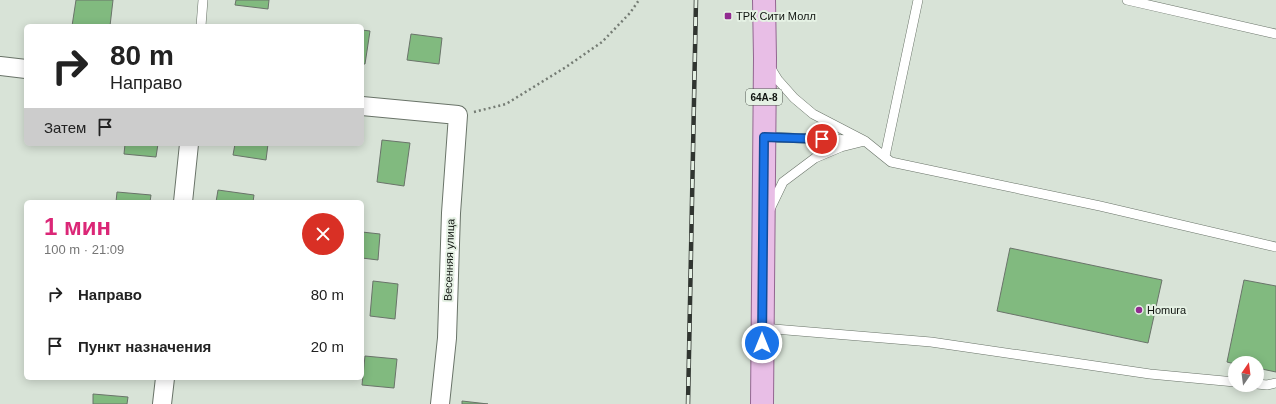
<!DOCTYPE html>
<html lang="ru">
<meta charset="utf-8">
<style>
:root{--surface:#fff;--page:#f6f6f6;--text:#222;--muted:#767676;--accent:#db2777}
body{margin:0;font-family:Helvetica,sans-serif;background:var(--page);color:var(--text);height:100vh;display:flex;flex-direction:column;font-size:15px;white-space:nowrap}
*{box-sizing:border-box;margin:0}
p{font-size:13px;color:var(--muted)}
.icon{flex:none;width:22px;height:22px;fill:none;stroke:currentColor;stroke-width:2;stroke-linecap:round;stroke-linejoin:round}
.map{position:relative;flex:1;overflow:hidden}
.details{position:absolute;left:24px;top:200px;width:340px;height:180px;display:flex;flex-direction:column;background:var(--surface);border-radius:6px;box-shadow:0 2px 10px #0003}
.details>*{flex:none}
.guide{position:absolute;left:24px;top:24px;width:340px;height:122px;border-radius:6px;box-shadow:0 2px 10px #0003;background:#fff;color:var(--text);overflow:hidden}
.needle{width:26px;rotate:14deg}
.fabs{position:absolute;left:1228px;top:356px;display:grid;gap:8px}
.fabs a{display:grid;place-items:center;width:36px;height:36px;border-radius:50%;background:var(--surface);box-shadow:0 2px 10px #0003;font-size:20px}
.pin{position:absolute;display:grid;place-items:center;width:34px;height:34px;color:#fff;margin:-17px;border:2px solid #fff;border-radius:50%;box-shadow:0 1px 4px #0007}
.me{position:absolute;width:44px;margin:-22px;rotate:0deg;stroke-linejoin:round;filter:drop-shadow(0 0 3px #0008)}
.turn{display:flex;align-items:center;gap:14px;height:84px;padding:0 20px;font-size:18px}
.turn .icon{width:52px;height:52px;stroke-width:2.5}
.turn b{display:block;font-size:28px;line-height:34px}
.then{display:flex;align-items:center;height:38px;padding:0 20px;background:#0003;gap:8px;font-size:15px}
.round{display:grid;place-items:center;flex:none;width:42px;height:42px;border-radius:21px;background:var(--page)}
.overview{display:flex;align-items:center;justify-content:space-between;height:68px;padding:0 20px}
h1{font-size:24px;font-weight:600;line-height:30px;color:var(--accent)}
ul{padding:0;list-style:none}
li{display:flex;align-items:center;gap:12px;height:52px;padding:0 20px}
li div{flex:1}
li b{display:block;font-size:15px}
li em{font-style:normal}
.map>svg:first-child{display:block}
.building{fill:#81ba7f;stroke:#6a746a}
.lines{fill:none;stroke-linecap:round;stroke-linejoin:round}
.service-casing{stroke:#697368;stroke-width:10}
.minor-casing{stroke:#697368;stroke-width:20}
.primary-casing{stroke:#936691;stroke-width:24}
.path{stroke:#757c74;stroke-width:2.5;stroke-dasharray:2 3;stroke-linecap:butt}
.service{stroke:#fff;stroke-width:9}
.minor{stroke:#fff;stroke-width:18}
.primary{stroke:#e8bee6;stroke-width:22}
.rail-casing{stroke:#303530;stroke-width:4.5}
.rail{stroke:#e5f1e4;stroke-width:3;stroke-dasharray:9;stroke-linecap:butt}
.route-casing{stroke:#114b97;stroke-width:10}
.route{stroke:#1a73e8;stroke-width:7}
.poi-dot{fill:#912b90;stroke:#e5f1e4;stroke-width:1.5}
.labels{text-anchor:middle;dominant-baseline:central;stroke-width:4;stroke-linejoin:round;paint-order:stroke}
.shield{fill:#e5f1e4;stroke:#515750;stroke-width:1}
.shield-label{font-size:10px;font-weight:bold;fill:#111511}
.poi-label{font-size:11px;fill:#111511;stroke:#e5f1e4;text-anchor:start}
.street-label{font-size:11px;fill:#111511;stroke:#e5f1e4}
</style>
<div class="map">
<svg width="1276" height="404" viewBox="0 0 1276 404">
<rect width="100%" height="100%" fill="#d8e3d7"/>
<path class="building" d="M76,0H113L110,26H72Z
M236,0H269L268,9L235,5Z
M362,30L370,31L365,64H362Z
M411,34L442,38L439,64L407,60Z
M382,140L410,143L404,186L377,182Z
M125,144H158L156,157L124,154Z
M235,144H268L266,160L233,155Z
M218,190L254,195L253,202H216Z
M117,192L151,195L150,202H116Z
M362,232L380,234L378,260L362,258Z
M1010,248L1162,280L1148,343L997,311Z
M1244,280L1276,286V372L1257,368V363L1235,364L1227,362Z
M373,281L398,284L395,319L370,316Z
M365,356L397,359L394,388L362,385Z
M93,394L128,397L127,404H93Z
M462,401L488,404H462Z"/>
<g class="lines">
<g class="service-casing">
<path id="service" d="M1127,0L1276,34
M201,26L203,0
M770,67L778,80L794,98L813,114L865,141L891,162L1100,206L1276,247
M765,137L854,140
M885,156L918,0
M770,209L783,182L815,158L841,147L865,141
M762,328L931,342L1150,374L1235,382
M1257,384L1267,385L1276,383"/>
</g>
<g class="minor-casing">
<path id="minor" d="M0,66L26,69
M362,106L458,115L451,213L447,338L440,404
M183,202L189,144
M162,404L165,378"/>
</g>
<g class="primary-casing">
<path id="primary" d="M762,404L765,58L764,0"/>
</g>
<path class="path" d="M474,112L506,104L566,67L602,42L630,13L639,0"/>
<use href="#service" class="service"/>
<use href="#minor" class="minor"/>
<use href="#primary" class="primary"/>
<g class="rail-casing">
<path id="rail" d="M688,404L696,0"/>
</g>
<use href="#rail" class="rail"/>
</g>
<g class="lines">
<g class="route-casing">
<path id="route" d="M762,343L764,137L822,139"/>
</g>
<use href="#route" class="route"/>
</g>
<g class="poi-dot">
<rect x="724" y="12" width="8" height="8" rx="2"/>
<circle cx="1139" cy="310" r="4"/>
</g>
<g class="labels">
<rect class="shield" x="746" y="89" width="36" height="16" rx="3"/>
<g class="shield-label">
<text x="764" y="97">64А-8</text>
</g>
<g class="poi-label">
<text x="736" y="16">ТРК Сити Молл</text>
<text x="1147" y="310">Homura</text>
</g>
<g class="street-label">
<text transform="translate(449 260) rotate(-88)">Весенняя улица</text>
</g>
</g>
</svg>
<div class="fabs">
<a><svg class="needle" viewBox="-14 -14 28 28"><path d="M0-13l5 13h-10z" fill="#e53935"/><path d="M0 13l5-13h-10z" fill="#767676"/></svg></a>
</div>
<div class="pin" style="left:822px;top:139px;background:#d93025"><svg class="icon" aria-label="arrive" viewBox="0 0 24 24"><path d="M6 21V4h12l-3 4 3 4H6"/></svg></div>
<svg class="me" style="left:762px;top:343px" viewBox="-20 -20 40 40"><circle r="17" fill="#1a73e8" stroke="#fff" stroke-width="3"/><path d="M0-11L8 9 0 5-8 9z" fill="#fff"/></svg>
<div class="guide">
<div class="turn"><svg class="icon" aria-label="right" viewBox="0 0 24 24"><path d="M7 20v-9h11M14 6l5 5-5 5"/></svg><div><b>80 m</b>Направо</div></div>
<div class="then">Затем<svg class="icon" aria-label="arrive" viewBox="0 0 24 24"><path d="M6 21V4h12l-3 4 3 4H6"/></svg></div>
</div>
<section class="details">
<div class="overview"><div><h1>1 мин</h1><p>100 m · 21:09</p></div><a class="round" style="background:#d93025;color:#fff"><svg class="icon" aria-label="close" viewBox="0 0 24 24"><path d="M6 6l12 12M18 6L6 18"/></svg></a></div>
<ul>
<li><svg class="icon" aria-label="right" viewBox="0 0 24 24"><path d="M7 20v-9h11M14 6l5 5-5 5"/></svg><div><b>Направо</b></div><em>80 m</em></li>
<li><svg class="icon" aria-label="arrive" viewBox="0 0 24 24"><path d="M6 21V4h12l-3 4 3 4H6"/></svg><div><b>Пункт назначения</b></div><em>20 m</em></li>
</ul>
</section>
</div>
